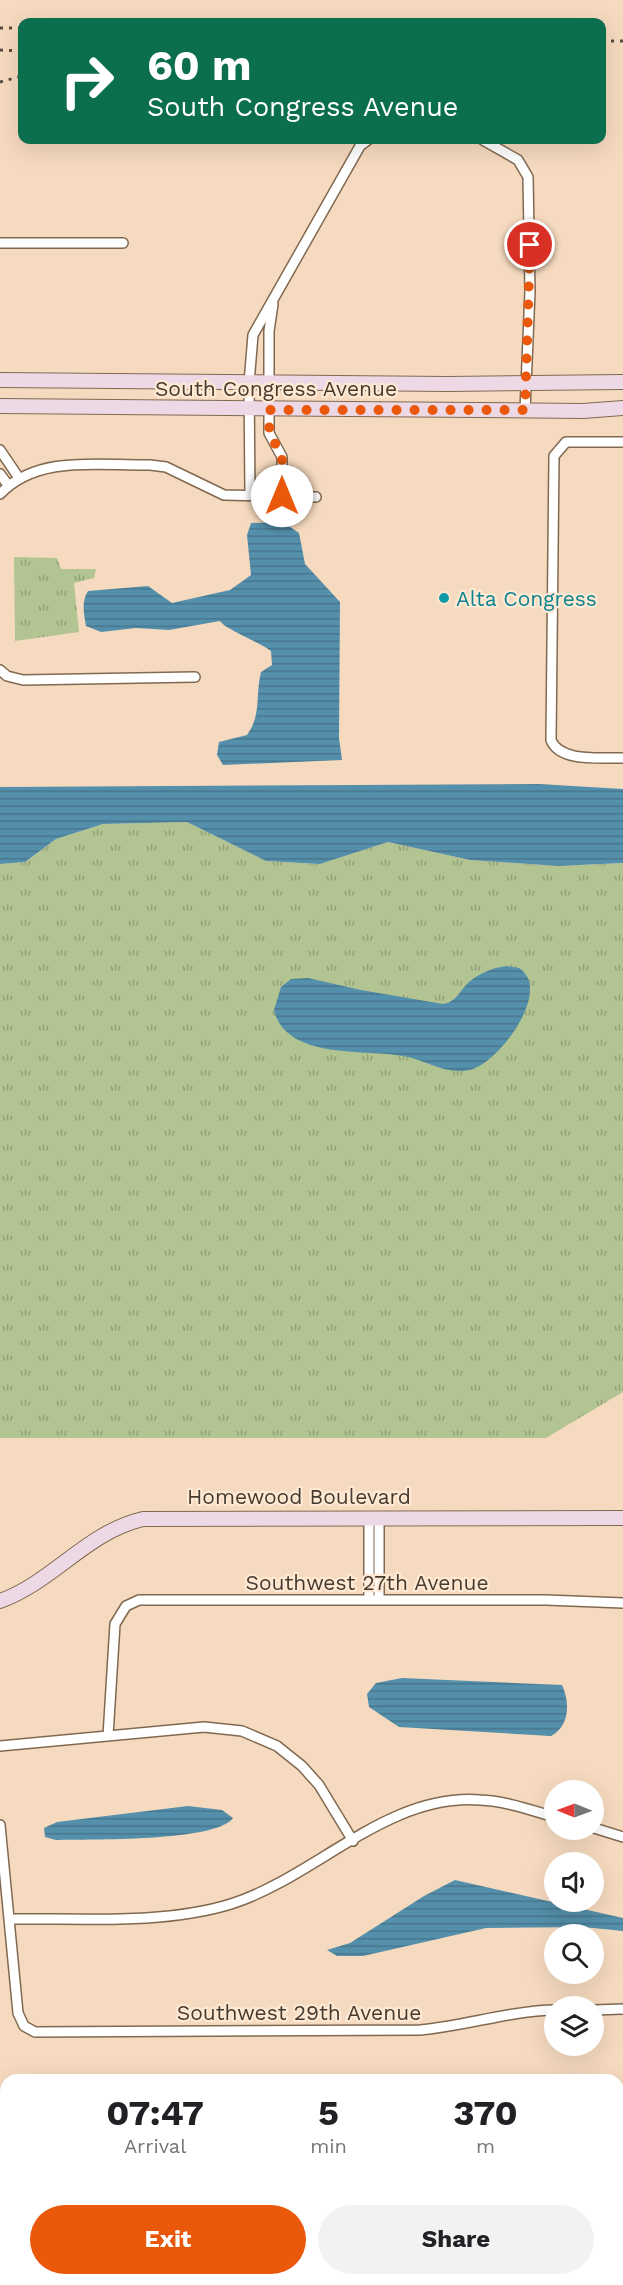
<!DOCTYPE html>
<style>
:root{--surface:#fff;--page:#f2f2f2;--text:#202124;--muted:#757577;--accent:#ea580c}
body{margin:0;font-family:"Work Sans",sans-serif;background:var(--page);color:var(--text);height:100vh;display:flex;flex-direction:column;font-size:22px;white-space:nowrap}
*{box-sizing:border-box;margin:0}
p{font-size:20px;color:var(--muted)}
.icon{flex:none;width:33px;height:33px;fill:none;stroke:currentColor;stroke-width:2;stroke-linecap:round;stroke-linejoin:round}
.map{position:relative;flex:1;overflow:hidden}
.side{position:absolute;left:0px;top:2074px;width:624px;height:212px;display:flex;flex-direction:column;background:var(--surface);border-radius:18px 18px 0 0;box-shadow:0 6px 24px #0002}
.side>*{flex:none}
.top-card{position:absolute;left:18px;top:18px;width:588px;height:126px;border-radius:12px;box-shadow:0 6px 24px #0002;background:#0b6e4f;color:#fff;overflow:hidden}
.needle{width:39px;rotate:271deg}
.fabs{position:absolute;left:544px;top:1780px;display:grid;gap:12px}
.fabs a{display:grid;place-items:center;width:60px;height:60px;border-radius:50%;background:var(--surface);box-shadow:0 6px 24px #0002;font-size:30px}
.pin{position:absolute;display:grid;place-items:center;width:51px;height:51px;color:#fff;margin:-26px;border:3px solid #fff;border-radius:50%;box-shadow:0 2px 6px #0007}
.me{position:absolute;width:66px;margin:-33px;rotate:0deg;stroke-linejoin:round;filter:drop-shadow(0 0 4px #0008)}
.turn{display:flex;align-items:center;gap:21px;height:126px;padding:0 30px;font-size:27px}
.turn .icon{width:78px;height:78px;stroke-width:2.5}
.turn b{display:block;font-size:42px;line-height:51px}
.eta{display:flex;justify-content:space-evenly;align-items:center;height:102px;text-align:center}
.eta b{font-size:36px;font-weight:700;line-height:42px}
.cta{display:flex;gap:12px;margin-top:auto;padding:12px 30px}
.cta a{flex:1;height:69px;border-radius:36px;background:var(--accent);color:#fff;font-size:24px;font-weight:700;line-height:69px;text-align:center}
.cta a+a{background:var(--page);color:var(--text)}
.map>svg:first-child{display:block}
.grass{fill:url(#grass-tufts)}
.water{fill:url(#water-rules)}
.lines{fill:none;stroke-linecap:round;stroke-linejoin:round}
.street-casing{stroke:#816950;stroke-width:12}
.secondary-casing{stroke:#816950;stroke-width:16}
.street{stroke:#fff;stroke-width:9}
.secondary{stroke:#ecd9e5;stroke-width:14}
.rail{stroke:#584b3f;stroke-width:3;stroke-dasharray:3 6;stroke-linecap:butt}
.route{stroke:#ea580c;stroke-width:10;stroke-dasharray:0 18}
.culture-dot{fill:#0f9aa8;stroke:#ffe9d3;stroke-width:2}
.labels{text-anchor:middle;dominant-baseline:central;stroke-width:4.5;stroke-linejoin:round;paint-order:stroke}
.street-label{font-size:21px;fill:#453a2f;stroke:#ffe9d3}
.culture-label{font-size:21px;fill:#0d838f;stroke:#ffe9d3;text-anchor:start}
</style>
<div class="map">
<svg width="623" height="2285" viewBox="0 0 623 2285">
<defs>
<pattern id="grass-tufts" width="24" height="20" patternUnits="userSpaceOnUse" patternTransform="scale(1.5)"><rect width="24" height="20" fill="#b3c493"/><path d="M3 7l-1-3M5 7V3M7 7l1-3M15 17l-1-3M17 17v-4M19 17l1-3" fill="none" stroke="#93a078"/></pattern>
<pattern id="water-rules" width="6" height="5" patternUnits="userSpaceOnUse" patternTransform="scale(1.5)"><rect width="6" height="5" fill="#548fab"/><path d="M0 2.5h6" fill="none" stroke="#47768c"/></pattern>
</defs>
<rect width="100%" height="100%" fill="#f6dabf"/>
<path class="grass" d="M14,557L57,558L61,569H96L94,578L74,583L79,632L15,641Z
M187,822L266,861L320,864L388,842L470,860L558,866L623,863V1392L546,1438H0V864L25,862L56,839L103,824Z"/>
<path class="water" d="M283,522L299,533L305,564L340,602L339,738L342,760L223,765L217,755L219,742L247,735C262,714 255,696 261,672L272,665L271,651C259,642 225,629 220,621L169,630L136,628L101,632L86,626C84,614 81,602 88,591L148,586L172,603L230,590L251,575L247,535L251,523Z
M539,784L623,789V863L558,866L470,860L388,842L320,864L266,861L187,822L103,824L56,839L25,862L0,864V787Z
M506,966L519,968C553,990 500,1060 473,1069C448,1077 427,1060 403,1056C364,1049 286,1060 274,1010L281,987L291,979L308,978L361,990L443,1004C457,1002 460,990 469,982C480,973 492,968 506,966Z
M402,1678L562,1685C570,1702 570,1726 551,1736L399,1727L369,1707L367,1694L376,1683Z
M188,1806L222,1810L233,1818C216,1842 89,1839 56,1840L45,1837L44,1828L57,1822Z
M455,1880L623,1918V1931L583,1927L486,1928L363,1956H337L327,1950L350,1943L424,1896Z
M618,2168L623,2169V2285H577V2280H618Z
M97,2280H164L165,2285H96Z
M347,2280H411L413,2285H346Z"/>
<g class="lines">
<g class="street-casing">
<path id="street" d="M483,140L518,160L528,177L530,291L525,410
M0,243H123
M273,304L269,331V433L282,457V496
M623,442H566L554,456L551,740C560,763 602,757 623,758
M0,450L19,478
M0,474L8,485
M0,494C38,454 100,466 150,465L166,467L224,495L316,497
M250,495L249,383L253,335L360,146L368,140
M0,670L7,676L23,680L195,677
M369,1517V1600
M379,1517V1600
M108,1736L115,1624L126,1606L139,1600H546L623,1603
M0,1746L204,1727L242,1731L277,1746L302,1766L319,1785L353,1841
M0,1825L18,2013L24,2026L35,2032L420,2030C466,2026 508,2011 555,2010
M594,1828L623,1837
M9,1919C80,1918 163,1925 231,1904C316,1877 387,1793 480,1800C506,1801 530,1810 555,1817
M594,2010L623,2009
M2,2285L6,2208
M254,2285V2280
M509,2285V2280"/>
</g>
<g class="secondary-casing">
<path id="secondary" d="M0,380L448,384L623,382
M0,406L583,411L623,408
M0,1601C53,1582 87,1532 143,1519L623,1518"/>
</g>
<use href="#street" class="street"/>
<use href="#secondary" class="secondary"/>
<path class="rail" d="M0,28H22
M602,41H623
M0,50L22,51
M0,82L22,76"/>
</g>
<g class="lines">
<path class="route" d="M282,496V456L269,433L270,410H525L530,245"/>
</g>
<circle class="culture-dot" cx="444" cy="598" r="6"/>
<g class="labels">
<g class="street-label">
<text x="276" y="388">South Congress Avenue</text>
<text x="299" y="1496">Homewood Boulevard</text>
<text x="367" y="1582">Southwest 27th Avenue</text>
<text x="299" y="2012">Southwest 29th Avenue</text>
</g>
<g class="culture-label">
<text x="456" y="598">Alta Congress</text>
</g>
</g>
</svg>
<div class="fabs">
<a><svg class="needle" viewBox="-14 -14 28 28"><path d="M0-13l5 13h-10z" fill="#e53935"/><path d="M0 13l5-13h-10z" fill="#757577"/></svg></a>
<a><svg class="icon" aria-label="sound" viewBox="0 0 24 24"><path d="M4 9h4l5-4v14l-5-4H4zM17 9q2 3 0 6"/></svg></a>
<a><svg class="icon" aria-label="search" viewBox="0 0 24 24"><circle cx="10" cy="10" r="6"/><path d="M15 15l6 6"/></svg></a>
<a><svg class="icon" aria-label="layers" viewBox="0 0 24 24"><path d="M12 4l9 5-9 5-9-5zM3 14l9 5 9-5"/></svg></a>
</div>
<div class="pin" style="left:530px;top:245px;background:#d93025"><svg class="icon" aria-label="arrive" viewBox="0 0 24 24"><path d="M6 21V4h12l-3 4 3 4H6"/></svg></div>
<svg class="me" style="left:282px;top:496px" viewBox="-20 -20 40 40"><circle r="19" fill="#fff"/><path d="M0-13L10 11 0 6-10 11z" fill="#ea580c"/></svg>
<div class="top-card">
<div class="turn"><svg class="icon" aria-label="right" viewBox="0 0 24 24"><path d="M7 20v-9h11M14 6l5 5-5 5"/></svg><div><b>60 m</b>South Congress Avenue</div></div>
</div>
<section class="side">
<div class="eta">
<div><b>07:47</b><p>Arrival</p></div>
<div><b>5</b><p>min</p></div>
<div><b>370</b><p>m</p></div>
</div>
<div class="cta"><a>Exit</a><a>Share</a></div>
</section>
</div>
